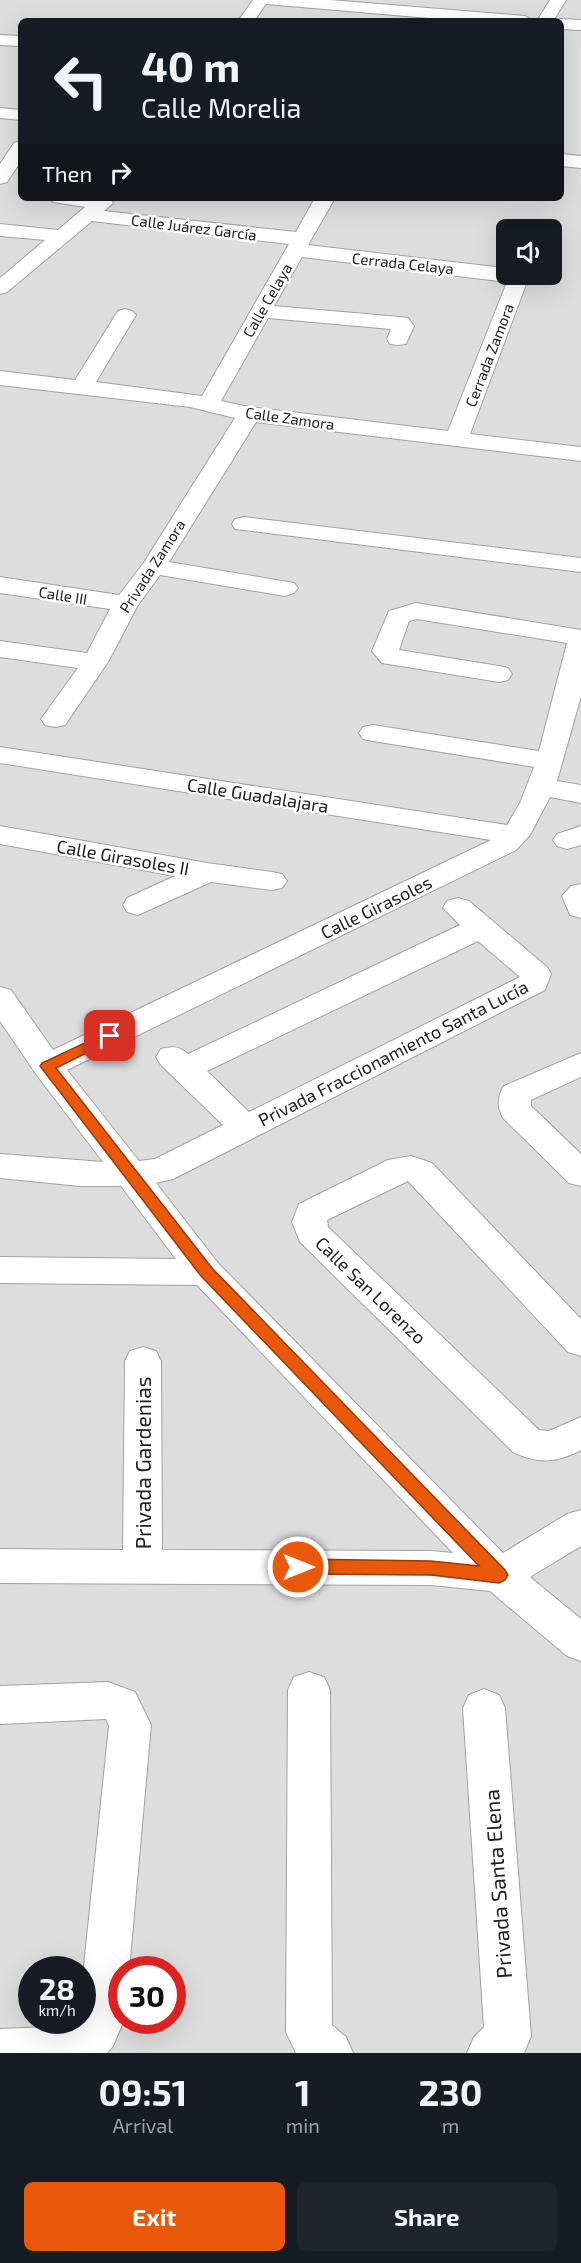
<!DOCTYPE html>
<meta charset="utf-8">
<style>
:root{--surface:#171b24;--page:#20242c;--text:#f1f3f6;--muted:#9ea1a6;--accent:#ea580c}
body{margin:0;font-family:"Exo 2",sans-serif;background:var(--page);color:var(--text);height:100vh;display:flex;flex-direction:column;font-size:22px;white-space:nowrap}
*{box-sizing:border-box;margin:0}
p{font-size:20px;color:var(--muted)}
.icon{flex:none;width:33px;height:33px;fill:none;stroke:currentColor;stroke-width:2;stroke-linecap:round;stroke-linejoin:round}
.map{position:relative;height:2053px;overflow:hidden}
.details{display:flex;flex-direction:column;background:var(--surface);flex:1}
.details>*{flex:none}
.guide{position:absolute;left:18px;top:18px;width:546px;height:183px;border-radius:9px;box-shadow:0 6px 24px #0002;background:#171b24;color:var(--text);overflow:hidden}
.buttons{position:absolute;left:496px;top:219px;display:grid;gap:12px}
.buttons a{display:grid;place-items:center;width:66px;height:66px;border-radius:9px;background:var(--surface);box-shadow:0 6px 24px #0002;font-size:30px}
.speed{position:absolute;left:18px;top:1956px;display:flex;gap:12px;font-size:30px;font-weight:700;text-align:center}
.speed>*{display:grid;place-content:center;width:78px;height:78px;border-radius:50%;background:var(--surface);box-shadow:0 6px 24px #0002;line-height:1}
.speed small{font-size:15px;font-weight:400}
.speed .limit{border:9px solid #d22;background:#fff;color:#111}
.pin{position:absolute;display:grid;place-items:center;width:51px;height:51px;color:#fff;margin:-26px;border-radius:12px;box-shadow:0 3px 9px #0006}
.me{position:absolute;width:66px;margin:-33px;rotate:90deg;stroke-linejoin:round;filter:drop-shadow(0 0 4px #0008)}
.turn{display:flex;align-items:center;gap:21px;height:126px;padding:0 24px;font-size:27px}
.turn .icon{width:78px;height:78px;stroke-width:2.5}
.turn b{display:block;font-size:42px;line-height:51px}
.then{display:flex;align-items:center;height:57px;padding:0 24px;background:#0003;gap:12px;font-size:22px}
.eta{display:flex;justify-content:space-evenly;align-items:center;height:102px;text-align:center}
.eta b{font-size:36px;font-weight:700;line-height:42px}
.primary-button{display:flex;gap:12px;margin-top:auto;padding:12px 24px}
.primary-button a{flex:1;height:69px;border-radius:9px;background:var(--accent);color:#fff;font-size:24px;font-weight:700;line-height:69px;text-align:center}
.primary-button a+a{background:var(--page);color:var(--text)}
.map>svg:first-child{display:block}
.residential{fill:#dedddd;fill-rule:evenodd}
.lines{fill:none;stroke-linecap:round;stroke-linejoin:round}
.minor-casing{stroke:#a1a1a1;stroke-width:2}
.minor{fill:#fff;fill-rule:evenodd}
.route{fill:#ea580c;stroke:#983908;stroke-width:1.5}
.labels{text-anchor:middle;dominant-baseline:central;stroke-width:5;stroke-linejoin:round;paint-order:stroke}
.far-street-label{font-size:15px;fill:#202020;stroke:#fff}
.street-label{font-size:18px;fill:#202020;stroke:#fff}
.near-street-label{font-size:21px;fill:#202020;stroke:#fff}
</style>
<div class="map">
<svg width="581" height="2053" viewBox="0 0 581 2053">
<rect width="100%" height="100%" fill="#f0ece7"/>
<path class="residential" d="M0,0H581V2053H0ZM21,21H561V198H21ZM507,230H552V274H507ZM32,1970H82V2020H32ZM122,1970H172V2020H122Z"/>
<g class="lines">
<g class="minor-casing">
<path id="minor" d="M253,0H330L525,16L533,21H464L266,4L254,21H238Z
M550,0H566L553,21H537Z
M561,19L581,20V30L561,29V21H555Z
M0,35L21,36V46L0,45Z
M0,108L21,110V120L0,118Z
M21,141V161L7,182L0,184V164L14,143Z
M561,154L581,156V168L561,166Z
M50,198H110L113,203L104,211L296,232L315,198H335L308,245L504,268L507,269V274L525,275L528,279L470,434L581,447V461L256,422L169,562L294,583L298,588L294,593L285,596L160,575L138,605L108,662L65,725L55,727L45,725L41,719L78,668L0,657V641L87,653L110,609L0,593V577L119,595L143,564L235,418L190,407L0,385V371L75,380L118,311L125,309L132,311L136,315L96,382L202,396L289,244L92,221L7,292L0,294V278L45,240L0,236V224L58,230L85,207L53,202ZM302,257L507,282L448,431L249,407L221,401L268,318L391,329L387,339L390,344L398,345L406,344L414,326L408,318L400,317L274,306Z
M244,517L581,558V572L235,529L232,524L235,519Z
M416,603L581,630V696L557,781L581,785V803L550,797L530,835L516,850L67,1070L139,1161L155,1159L223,1125L161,1065L156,1057L161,1049C172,1046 179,1046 188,1054L460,925L443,908L447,901L458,898L469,901L547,967L551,974L545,990L173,1179L156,1183L218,1263L503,1553L567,1514L581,1510V1546L530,1577L581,1619V1661L567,1656L490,1591L431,1585L0,1583V1549L123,1550L125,1361L130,1351L143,1347L156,1351L161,1361L162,1550L431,1551L453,1553L197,1285L0,1283V1257L176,1259L121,1186H80L0,1178V1154L103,1162L36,1074L0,1021V987L11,990L53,1050L491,840L0,763V747L507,825L520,803L534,767L373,741L363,739L359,733L363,727L373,725L539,751L567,643L417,619L409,621L399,650L499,666L508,668L512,674L508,680L499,682L382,663L372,651L389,611ZM478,941L520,977L249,1112L207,1071Z
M0,826L207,863L272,872L282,874L287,881L282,888L272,890L211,882L138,915L127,912L123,905L127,898L175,876L0,844Z
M581,826V845L567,849L557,846L553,840L557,834Z
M581,884V918L570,915L562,896L571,886Z
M581,1053V1077L531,1100V1106L581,1154V1186L569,1183L503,1118C497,1107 497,1097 504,1086Z
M411,1156L432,1163L581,1319V1356L568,1352L408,1181L327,1220L328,1227L539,1430L549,1431L581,1417V1450C556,1463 538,1464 513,1452L300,1242L292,1222L299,1204L388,1160Z
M309,1672L324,1677L330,1690L332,2025L346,2037L353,2053H296L286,2032L288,1690L294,1677Z
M108,1682L135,1692L151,1725L129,1970H122V2020H124L113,2046L107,2053H0V2029L49,2027L82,2020V1985L109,1726L106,1719L0,1724V1686Z
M484,1689L499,1695L505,1708L531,2036L524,2053H467L474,2037L484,2027L463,1708L469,1695Z"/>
</g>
<use href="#minor" class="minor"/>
</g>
<path class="route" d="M110,1031L117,1036L115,1039L56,1068L212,1268L505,1570L508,1575L505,1580L499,1583L431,1575L298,1574L292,1572L289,1567L292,1562L298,1559L431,1561L479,1566L201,1276L40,1066L42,1063Z"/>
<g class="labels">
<g class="far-street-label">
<text transform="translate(194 227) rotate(7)">Calle Juárez García</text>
<text transform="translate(403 263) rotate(6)">Cerrada Celaya</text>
<text transform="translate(267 300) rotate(-60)">Calle Celaya</text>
<text transform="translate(489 355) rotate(-69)">Cerrada Zamora</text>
<text transform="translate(290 418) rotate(8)">Calle Zamora</text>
<text transform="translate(152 566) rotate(-57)">Privada Zamora</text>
<text transform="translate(63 595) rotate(9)">Calle III</text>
</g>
<g class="street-label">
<text transform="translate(258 795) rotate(9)">Calle Guadalajara</text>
<text transform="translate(123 857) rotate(10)">Calle Girasoles II</text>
<text transform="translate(376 907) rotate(-26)">Calle Girasoles</text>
<text transform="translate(393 1053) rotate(-27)">Privada Fraccionamiento Santa Lucía</text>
<text transform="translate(371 1290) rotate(44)">Calle San Lorenzo</text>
</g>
<g class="near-street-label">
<text transform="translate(142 1463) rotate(-90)">Privada Gardenias</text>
<text transform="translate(497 1884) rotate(-94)">Privada Santa Elena</text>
</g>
</g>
</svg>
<div class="buttons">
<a><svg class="icon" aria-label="sound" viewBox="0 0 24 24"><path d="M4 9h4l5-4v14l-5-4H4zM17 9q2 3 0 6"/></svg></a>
</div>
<div class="speed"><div>28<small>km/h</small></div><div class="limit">30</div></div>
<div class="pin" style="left:110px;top:1036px;background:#d93025"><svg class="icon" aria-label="arrive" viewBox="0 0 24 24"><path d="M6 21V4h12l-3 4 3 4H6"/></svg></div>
<svg class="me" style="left:298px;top:1567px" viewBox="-20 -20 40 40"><circle r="17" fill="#ea580c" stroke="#fff" stroke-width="3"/><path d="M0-11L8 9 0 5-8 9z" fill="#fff"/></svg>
<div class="guide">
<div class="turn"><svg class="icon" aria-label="left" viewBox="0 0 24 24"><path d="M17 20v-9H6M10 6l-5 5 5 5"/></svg><div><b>40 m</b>Calle Morelia</div></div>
<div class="then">Then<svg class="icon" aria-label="right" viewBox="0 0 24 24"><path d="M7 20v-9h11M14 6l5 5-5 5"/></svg></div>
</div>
</div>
<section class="details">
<div class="eta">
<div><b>09:51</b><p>Arrival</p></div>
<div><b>1</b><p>min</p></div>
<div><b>230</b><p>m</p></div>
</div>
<div class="primary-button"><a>Exit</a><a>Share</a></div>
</section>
